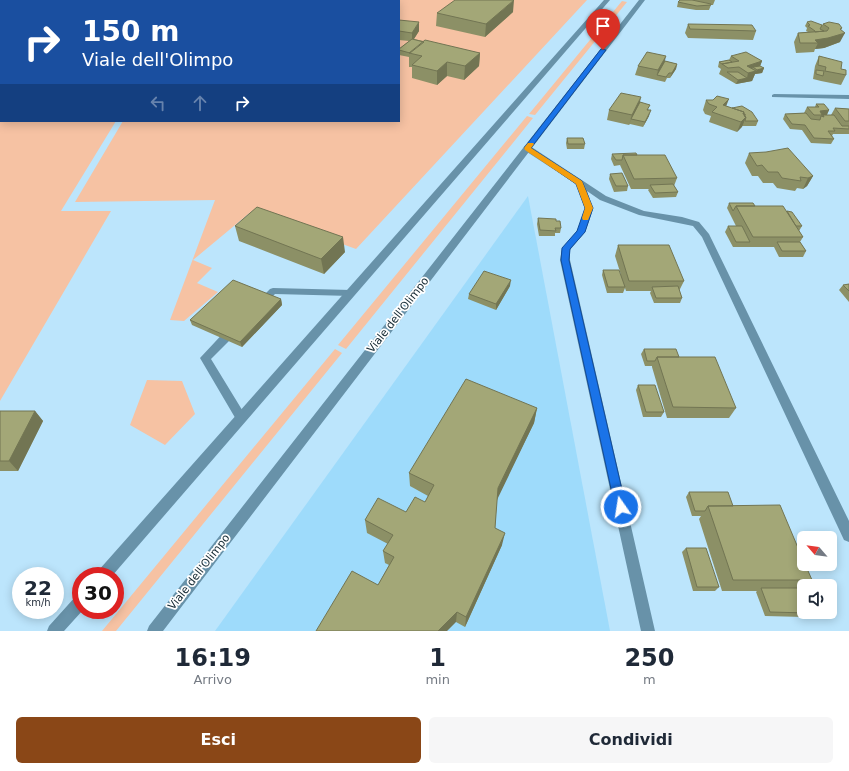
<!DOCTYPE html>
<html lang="it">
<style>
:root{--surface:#fff;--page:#f6f6f7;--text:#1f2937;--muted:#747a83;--accent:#8a4717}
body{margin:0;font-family:"DejaVu Sans",sans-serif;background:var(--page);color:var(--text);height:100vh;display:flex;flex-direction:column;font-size:15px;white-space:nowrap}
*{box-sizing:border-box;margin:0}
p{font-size:13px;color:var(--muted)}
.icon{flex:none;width:22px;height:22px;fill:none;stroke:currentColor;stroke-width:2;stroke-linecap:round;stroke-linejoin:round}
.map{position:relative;height:631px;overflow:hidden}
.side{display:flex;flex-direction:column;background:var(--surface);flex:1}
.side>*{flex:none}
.guide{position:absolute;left:0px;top:0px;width:400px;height:122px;box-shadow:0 2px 10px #0003;background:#1a4fa0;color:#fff;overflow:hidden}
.needle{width:26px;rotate:298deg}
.controls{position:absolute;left:797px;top:531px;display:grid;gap:8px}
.controls a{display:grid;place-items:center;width:40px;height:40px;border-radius:6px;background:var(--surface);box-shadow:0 2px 10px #0003;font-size:20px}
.speed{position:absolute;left:12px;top:567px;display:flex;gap:8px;font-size:20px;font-weight:700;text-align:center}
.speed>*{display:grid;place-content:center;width:52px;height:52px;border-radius:50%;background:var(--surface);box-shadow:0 2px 10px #0003;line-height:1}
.speed small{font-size:10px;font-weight:400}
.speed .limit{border:6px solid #d22;background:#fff;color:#111}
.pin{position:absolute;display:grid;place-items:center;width:34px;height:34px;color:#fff;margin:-41px -17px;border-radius:50% 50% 50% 0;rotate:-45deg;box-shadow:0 0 4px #0007}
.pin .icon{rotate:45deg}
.me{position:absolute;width:44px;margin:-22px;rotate:347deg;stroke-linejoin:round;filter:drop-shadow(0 0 3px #0008)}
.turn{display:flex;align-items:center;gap:14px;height:84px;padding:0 16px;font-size:18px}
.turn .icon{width:52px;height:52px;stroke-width:2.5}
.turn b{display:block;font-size:28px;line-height:34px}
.lanes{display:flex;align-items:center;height:38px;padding:0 16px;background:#0003;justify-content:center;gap:20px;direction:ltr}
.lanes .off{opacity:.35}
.eta{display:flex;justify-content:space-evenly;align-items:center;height:68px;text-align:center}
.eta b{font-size:24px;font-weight:600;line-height:28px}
.primary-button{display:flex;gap:8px;margin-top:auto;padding:8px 16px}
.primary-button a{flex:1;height:46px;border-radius:6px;background:var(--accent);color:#fff;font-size:16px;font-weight:600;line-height:46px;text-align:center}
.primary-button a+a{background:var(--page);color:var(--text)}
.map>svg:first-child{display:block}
.built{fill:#9edbfb}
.green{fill:#f6c2a3}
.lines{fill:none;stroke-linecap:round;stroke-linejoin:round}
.service{fill:#6892a9;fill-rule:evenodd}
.minor{fill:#6892a9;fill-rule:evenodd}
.tertiary{fill:#6892a9;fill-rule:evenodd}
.wall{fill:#8c9066}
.shaded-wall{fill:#727553;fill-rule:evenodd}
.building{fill:#a3a777;stroke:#727553}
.route{fill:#1a73e8;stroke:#114b97}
.slow{fill:#f59e0b}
.labels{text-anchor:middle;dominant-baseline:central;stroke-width:3.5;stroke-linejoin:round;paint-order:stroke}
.street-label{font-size:11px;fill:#142933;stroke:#fff}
</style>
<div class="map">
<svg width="849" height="631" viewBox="0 0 849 631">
<rect width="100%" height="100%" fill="#bce5fc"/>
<path class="built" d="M528,196L610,631H215Z"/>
<path class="green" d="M14,0H191L7,1Z
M378,0H587L356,249L252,211L193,260L212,268L197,283L218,292L184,321L170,320L215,200L75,202L123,121H399V1Z
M622,1L627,2L535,115L529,114Z
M0,2L1,121H116L61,211H111L0,401Z
M527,116L533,118L346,349L338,345Z
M335,349L342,353L116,631H102Z
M147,380L182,381L195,414L165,445L130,425Z"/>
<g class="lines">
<path class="service" d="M273,288L351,290L356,293L351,296L275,294L263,306H257L255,304L270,289Z
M233,326L237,327L238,330L237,333L211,359L247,418L245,421L241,423L237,421L200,358L229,327Z"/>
<path class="minor" d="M774,94L849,95V99L772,97V95Z
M524,146H530L606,196L644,211L682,217L699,222L709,234L849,521V542L844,540L702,237L693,226L639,215L600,200L587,191L593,209L585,232L570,250V260L655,631H641L560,260L562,249L577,231L585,209L576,184L524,150Z"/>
<path class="tertiary" d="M604,0H610L112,576H96L98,571Z
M639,0H645L163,631H147L149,626Z
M81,594V610H83L64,631H47L49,626L76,596Z"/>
</g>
<path class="wall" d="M205,0H253L252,1H205Z
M680,0H715L713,5H711L709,10H696L677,7L678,2Z
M513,12L485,37L436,26L437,13Z
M399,20L419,31L414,39L480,53L479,66L464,80L447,76L437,85L412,78V67H409V57L399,55V49L409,41L399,40Z
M807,22L822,25L823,24L841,30L840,42L824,48L815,49L814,52L796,53L794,42L798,33L808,32L806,31L807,28L805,26Z
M688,24L756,31L753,40L688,38L685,33Z
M731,56L762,61L760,66L764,68L762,73L755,74L752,81L736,84L719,74L721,69L718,67L719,62L729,60Z
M819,56L841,69L846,75L841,85L821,81L813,79L815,66Z
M665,61L677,64L676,69L670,78H667L665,82L635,75L638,66Z
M706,100L726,106L758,121L756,126H742L737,132L709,122L711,116L705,114L703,110Z
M640,102L649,110V116L643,127L630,124L629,125L607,120L609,110Z
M816,104L829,110L827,115H831L835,108L849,109V134H833L832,136L834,139L831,144L811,143L802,130L790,129L783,119L785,114L804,113L807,107H815Z
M567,138L585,144L584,149H567L566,143Z
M749,153L813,176L807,186L803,189L797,188L795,191L777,188L773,183H763L758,176H752L745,163Z
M612,154L637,155L677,178L674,186L678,192L676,197L653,198L648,190L649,189H631L620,165L614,166L611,159Z
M610,174L628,186L627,191L614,192L609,179Z
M729,203L755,206L787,211L802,226L799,231L803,237L800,242L806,251L803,257H779L774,247H733L725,232L728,226H736L727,208Z
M538,218L556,221L561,228L560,233H555V236H539L537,224Z
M235,226L345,252L324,274L239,241Z
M618,245L684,281L679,291L682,298L680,303H654L650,293L651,291H626L625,288L623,293H607L602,275L603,270L621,275L615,256Z
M849,284V302L839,290L843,285Z
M510,286L496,310L468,299L469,294Z
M281,299L282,305L242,347L192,325L190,320Z
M644,349L679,357L736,408L729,418H667L652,367V366H645L641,354Z
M638,385L664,412L661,417H643L636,390Z
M537,408L534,423L497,498L495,528L502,545L465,627L456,622L378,585L389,565L385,563L383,551L388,544L367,533L365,520L406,512L425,502L428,496L410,486L409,473Z
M0,411H35L43,421L18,471H0Z
M689,492L733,506L812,580L799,589L809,613L804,617L765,616L756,592L757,591H722L699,519L701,516H692L686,497Z
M686,548L719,587L715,591H693L682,552Z"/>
<path class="shaded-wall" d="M514,0L513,12L485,37L486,24Z
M419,22V31L412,42V33Z
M842,28L838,35L845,33L840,42L824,48L815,49L818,43H814L816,37Z
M480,53L479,66L464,80L465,66Z
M666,56L664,65L657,75L656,80L658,70Z
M762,61L759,69L764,68L762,73L755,74L752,81L736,84L738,80L747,78L748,73L747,66ZM753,67L757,70L756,71L751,72Z
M447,62V76L437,85V71Z
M677,64L676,69L670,78L672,73Z
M641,97L639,107L631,119L629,125L632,115Z
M729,99L725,109L723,105Z
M651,110L649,116L643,127L645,122Z
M829,110L824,120V117L823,115L820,120L819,121L822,115L820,111Z
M745,114L746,117L742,127L737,132L741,122Z
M813,176L807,186L803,189L808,178Z
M343,237L345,252L324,274L321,259Z
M511,280L510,286L496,310V304Z
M281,299L282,305L242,347L240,342Z
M537,408L534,423L496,502L498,488Z
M35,411L43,421L18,471L9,461Z
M505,533L502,545L465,627L466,617Z
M457,612L456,622L447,631H438Z"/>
<path class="building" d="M455,0H514L486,24L437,13Z
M680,0H692L711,4V5L697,6L678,2Z
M399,20L419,22L412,33L399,31Z
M811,21L822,25L820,29L824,31L815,32V31L808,26L810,25L807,22Z
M829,22L839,24L842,28L840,29L845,33L828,38L815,40L818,43H800L798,33L827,31L829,28L823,24Z
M688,24L752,25L756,31L690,29Z
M412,39L424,42L410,53L399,50V49Z
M425,40L480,53L465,66L447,62L437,71L412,65L422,56L409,53Z
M647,52L666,56L658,70L638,66Z
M746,52L762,61L747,66L756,71L748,73L739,67L728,68L722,64L739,61L731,56Z
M819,56L842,62L841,69L846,70V75L825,71L826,67L818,65Z
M729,60L732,62L722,64L719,62Z
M665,61L677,64L672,73H669L666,77L657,75Z
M760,66L764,68L757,70L753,67Z
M816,70L824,71L823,76L816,74Z
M727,72H738L747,78L738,80Z
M621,93L641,97L632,115L609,110Z
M717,96L729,99L723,105L744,112L743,114H745L744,116L746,117L741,122L712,112L717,107L709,104L706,100H713Z
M640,102L650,105L647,110H651L645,122L631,119Z
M816,104H824L829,110L820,111L822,115H814L807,107H819Z
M742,106L752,112L758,121H745L746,117L745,116V114H743L744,112L732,108Z
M835,108L849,109V121H845Z
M806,113L811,119L820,120L821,116L824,117L823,115H834L842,126H849V129L833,128L835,131H828L834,139L814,138L805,125L792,124L785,114Z
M567,138H583L585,144H568Z
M788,148L813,176L808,178L800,177L801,181L782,178L778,172H768L762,165L757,166L749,153L766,152Z
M636,153L637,155H623L622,160H616L612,154Z
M623,155H665L677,178L634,179Z
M622,173L628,186H616L610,174Z
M673,184L678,192L655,193L650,185Z
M729,203H753L755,206H736L733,211Z
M736,206H783L803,237H753Z
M257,207L343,237L321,259L235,226Z
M787,211L792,212L802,226H796Z
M538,218L556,219V221H560L561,228H555L556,231L540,230Z
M728,226H742L750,242H736Z
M777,242H800L806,251H782Z
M618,245H669L684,281H629Z
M603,270H619L625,287H608Z
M484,271L511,280L496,304L469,294Z
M233,280L281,299L240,342L190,320Z
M849,284V291L843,285Z
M678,286L682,298H656L652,287Z
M644,349H676L679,357H657L655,361H647Z
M657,357H715L736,408L673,407Z
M466,379L537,408L498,488L495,528L505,533L466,617L457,612L438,631H316L352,571L378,585L394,557L383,551L393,535L365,520L378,498L406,512L415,497L425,502L434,485L409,473Z
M638,385H655L664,412H646Z
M0,411H35L9,461H0Z
M689,492H728L733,506H708L705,511H695Z
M780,505L804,562V564H805L812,580H733L708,506Z
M686,548H706L719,587H697Z
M761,588H799L804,600V612H809V613L770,612Z"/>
<path class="route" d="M601,49L606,50L531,148L582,181L593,208L585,232L570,249L569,260L626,507L625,511L621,513L616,511L615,507L561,260L562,248L577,231L585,208L576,184L524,148Z"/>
<path class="slow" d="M528,143H533L534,144L531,148L582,181L593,208L588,220H583L582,218L585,208L576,184L525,150L524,148Z"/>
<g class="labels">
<g class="street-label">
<text transform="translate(398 315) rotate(-52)">Viale dell'Olimpo</text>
<text transform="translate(199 572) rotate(-52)">Viale dell'Olimpo</text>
</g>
</g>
</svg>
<div class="controls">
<a><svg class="needle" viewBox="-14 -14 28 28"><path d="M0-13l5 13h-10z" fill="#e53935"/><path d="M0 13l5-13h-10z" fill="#747a83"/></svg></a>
<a><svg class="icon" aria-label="sound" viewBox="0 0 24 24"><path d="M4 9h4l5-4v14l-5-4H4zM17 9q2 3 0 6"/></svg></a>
</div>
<div class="speed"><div>22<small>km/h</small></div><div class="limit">30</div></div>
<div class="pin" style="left:603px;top:50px;background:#d93025"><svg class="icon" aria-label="arrive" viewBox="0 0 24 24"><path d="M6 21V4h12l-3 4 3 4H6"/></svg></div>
<svg class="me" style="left:621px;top:507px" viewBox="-20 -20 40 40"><circle r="17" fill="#1a73e8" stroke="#fff" stroke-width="3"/><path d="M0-11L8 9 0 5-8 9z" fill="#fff"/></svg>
<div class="guide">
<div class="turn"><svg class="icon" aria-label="right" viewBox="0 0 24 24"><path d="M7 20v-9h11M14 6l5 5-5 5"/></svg><div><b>150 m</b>Viale dell'Olimpo</div></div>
<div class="lanes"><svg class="icon off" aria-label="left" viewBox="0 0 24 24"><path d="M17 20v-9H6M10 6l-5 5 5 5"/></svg><svg class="icon off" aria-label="ahead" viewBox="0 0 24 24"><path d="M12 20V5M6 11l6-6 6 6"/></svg><svg class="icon" aria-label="right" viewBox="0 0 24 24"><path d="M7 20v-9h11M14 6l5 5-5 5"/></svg></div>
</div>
</div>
<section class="side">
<div class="eta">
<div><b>16:19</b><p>Arrivo</p></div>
<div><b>1</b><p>min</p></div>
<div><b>250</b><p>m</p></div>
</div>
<div class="primary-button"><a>Esci</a><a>Condividi</a></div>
</section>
